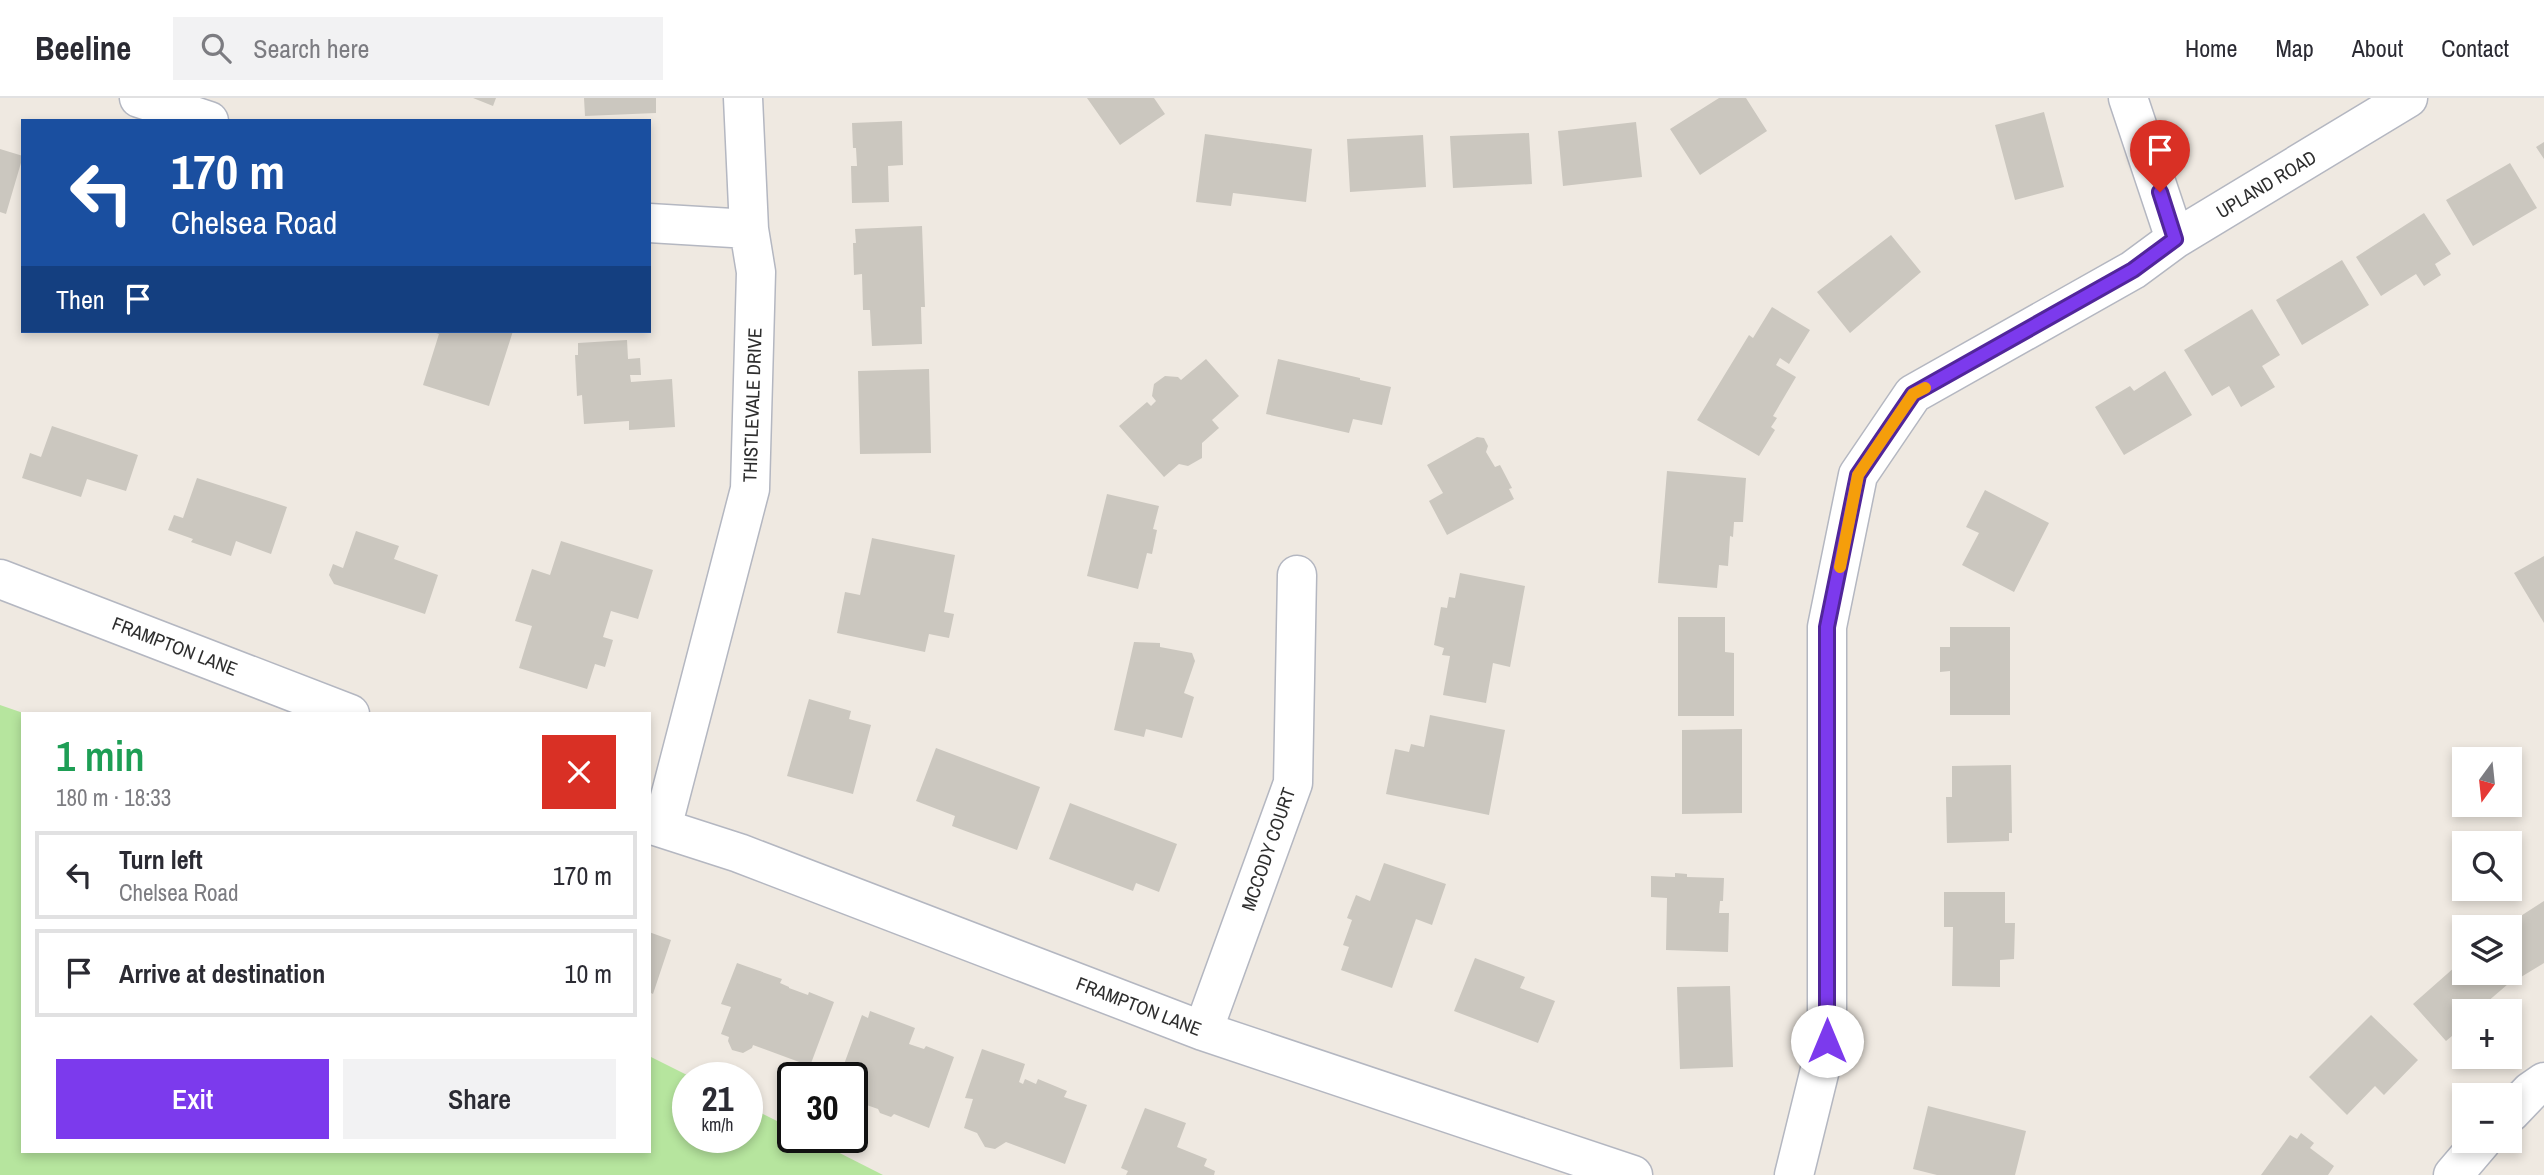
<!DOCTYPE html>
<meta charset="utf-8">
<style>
:root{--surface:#fff;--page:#f2f2f3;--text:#2b2b33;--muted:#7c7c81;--line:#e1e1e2;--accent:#7c3aed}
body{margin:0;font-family:"Archivo Narrow",sans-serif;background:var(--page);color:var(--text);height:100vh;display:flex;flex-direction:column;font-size:26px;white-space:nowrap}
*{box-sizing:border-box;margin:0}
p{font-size:23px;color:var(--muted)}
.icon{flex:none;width:38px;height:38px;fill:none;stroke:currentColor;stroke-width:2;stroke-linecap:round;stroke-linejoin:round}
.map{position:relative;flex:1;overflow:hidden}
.drawer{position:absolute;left:21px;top:614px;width:630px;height:441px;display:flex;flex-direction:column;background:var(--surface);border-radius:0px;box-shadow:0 4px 10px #0003}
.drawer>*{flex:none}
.hud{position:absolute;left:21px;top:21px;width:630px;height:214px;border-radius:0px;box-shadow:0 4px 10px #0003;background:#1a4fa0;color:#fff;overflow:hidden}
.needle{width:46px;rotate:195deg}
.controls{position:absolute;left:2452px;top:649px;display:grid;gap:14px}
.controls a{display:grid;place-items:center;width:70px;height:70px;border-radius:0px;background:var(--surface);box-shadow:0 4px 10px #0003;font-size:35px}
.speed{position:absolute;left:672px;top:964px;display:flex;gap:14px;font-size:35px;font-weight:700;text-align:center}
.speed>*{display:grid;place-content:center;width:91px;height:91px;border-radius:50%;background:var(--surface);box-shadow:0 4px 10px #0003;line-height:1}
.speed small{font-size:18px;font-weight:400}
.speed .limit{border:4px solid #111;border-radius:10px;background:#fff;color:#111}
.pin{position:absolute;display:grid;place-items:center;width:60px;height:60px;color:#fff;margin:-72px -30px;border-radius:50% 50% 50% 0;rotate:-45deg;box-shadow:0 0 7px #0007}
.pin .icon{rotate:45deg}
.me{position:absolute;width:77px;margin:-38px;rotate:0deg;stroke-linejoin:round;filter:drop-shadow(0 0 5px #0008)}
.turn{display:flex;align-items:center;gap:24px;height:147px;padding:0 35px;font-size:32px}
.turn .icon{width:91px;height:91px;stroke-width:2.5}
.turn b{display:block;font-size:49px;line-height:60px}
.then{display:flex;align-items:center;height:66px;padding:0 35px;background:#0003;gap:14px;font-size:26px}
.round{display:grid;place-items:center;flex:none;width:74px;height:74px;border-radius:0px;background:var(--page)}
.summary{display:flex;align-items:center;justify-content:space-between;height:119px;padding:0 35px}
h1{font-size:42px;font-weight:600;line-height:52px;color:#1e9e55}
.action{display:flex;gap:14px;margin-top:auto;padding:14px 35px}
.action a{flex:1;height:80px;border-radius:0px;background:var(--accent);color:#fff;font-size:28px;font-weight:600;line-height:80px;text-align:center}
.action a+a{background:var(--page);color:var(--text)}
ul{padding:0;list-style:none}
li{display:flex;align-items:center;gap:21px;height:88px;margin:0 14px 10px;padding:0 21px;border:4px solid var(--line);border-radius:0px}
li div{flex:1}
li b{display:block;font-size:26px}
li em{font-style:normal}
header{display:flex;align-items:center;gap:42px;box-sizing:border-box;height:98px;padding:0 35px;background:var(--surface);border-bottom:2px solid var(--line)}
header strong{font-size:33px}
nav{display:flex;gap:38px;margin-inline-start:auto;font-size:24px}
.search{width:490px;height:63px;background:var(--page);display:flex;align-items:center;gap:18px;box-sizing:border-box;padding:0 24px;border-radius:0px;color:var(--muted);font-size:26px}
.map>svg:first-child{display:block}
.green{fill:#b6e59e}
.building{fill:#cbc7bf}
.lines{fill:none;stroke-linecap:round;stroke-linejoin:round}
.minor-casing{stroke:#b4b7c1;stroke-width:41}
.minor{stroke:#fff;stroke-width:38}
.route-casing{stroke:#51269a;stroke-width:18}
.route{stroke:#7c3aed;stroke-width:12}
.slow{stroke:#f59e0b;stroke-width:12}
.labels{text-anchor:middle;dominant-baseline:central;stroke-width:5;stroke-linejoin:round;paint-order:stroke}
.street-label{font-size:19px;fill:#2e2e2e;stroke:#fff}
</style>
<header>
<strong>Beeline</strong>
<div class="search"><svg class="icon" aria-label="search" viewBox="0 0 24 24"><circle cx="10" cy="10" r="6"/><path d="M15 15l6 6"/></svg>Search here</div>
<nav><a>Home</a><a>Map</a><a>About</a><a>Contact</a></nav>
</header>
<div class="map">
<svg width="2544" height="1077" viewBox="0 0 2544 1077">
<rect width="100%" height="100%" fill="#efe9e1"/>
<path class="green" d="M0,607L26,616H23V1054H649V958L693,980H688V1040H747V1008L793,1031V1040H810L883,1077H0Z"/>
<path class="building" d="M473,0H496L493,8Z
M584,0H656V15L585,18Z
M1087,0H1154L1165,16L1120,47Z
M1719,0H1746L1767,33L1700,77L1670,31Z
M2044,14L2064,89L2015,102L1995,27Z
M902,23L903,67L888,68L889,104L852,105L851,68H857L856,50H853L852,25Z
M1636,24L1642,79L1563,88L1558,33Z
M1529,35L1532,86L1453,90L1450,38Z
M1205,36L1312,51L1306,104L1233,95L1231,108L1196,104Z
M1423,37L1426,89L1350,94L1347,41Z
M2544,44V61L2536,49Z
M0,51L23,58L6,116L0,114Z
M2510,65L2537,110L2473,148L2446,102Z
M2424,115L2451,156L2435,166L2441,177L2424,188L2416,176L2381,198L2356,159Z
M922,128L925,209H921L922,246L872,248L870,212H863L862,176L854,177L853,145H856L855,131Z
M1891,137L1921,174L1850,235L1817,194Z
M2342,162L2369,207L2302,247L2276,202Z
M1772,209L1810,232L1789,266L1780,260L1776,267L1796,279L1773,318L1777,320L1771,329L1775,332L1759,358L1697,322L1749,237L1753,240Z
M2252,211L2280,257L2262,268L2275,289L2241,309L2229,288L2212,298L2184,252Z
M430,233H513L489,308L423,287L439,236Z
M627,242L628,261L640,260L641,277H630L631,284L672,281L675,329L629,332V323L584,326L582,297L577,298L575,257H578V245Z
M1206,261L1239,298L1212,322L1219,330L1202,345V360L1188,368L1179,366L1164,379L1119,328L1147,304L1151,308L1156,303L1152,298L1154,286L1165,278L1178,279L1181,282Z
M1278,261L1360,280V282L1391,289L1382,327L1353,321L1349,335L1266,316Z
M929,271L931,355L860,356L858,273Z
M2165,273L2192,317L2124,357L2095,309L2130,288L2134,293Z
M52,328L138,357L126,393L87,381L81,399L22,380L30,355L41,359Z
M1477,339L1484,340L1488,348L1486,354L1495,369L1500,367L1512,390L1509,391L1514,401L1447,437L1429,403L1443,395L1427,367Z
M1667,373L1746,380L1743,424H1734L1733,439L1730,438L1728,468L1719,467L1717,490L1658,485Z
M197,380L287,409L271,456L236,443L231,458L191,444L193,441L168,432L174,417L183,420Z
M1985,392L2049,425L2014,494L1962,467L1979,435L1966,429Z
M1107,396L1159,408L1153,431L1157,432L1152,456L1147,455L1138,491L1087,478Z
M356,433L399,448L394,461L438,477L425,516L334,486L329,477L333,466L343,470Z
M872,440L955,457L944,514L954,516L949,540L929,536L925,554L837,535L845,494L860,497Z
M561,443L653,472L638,521L611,513L603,539L613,542L605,569L595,566L587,591L519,570L532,528L515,523L532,471L550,477Z
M2544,458V525L2514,475Z
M1460,475L1525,488L1510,569L1493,565L1486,605L1443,597L1450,558L1442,557L1444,550L1434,547L1441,509L1447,510L1449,499L1455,500Z
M1678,519H1725V554L1734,555V618H1678Z
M1950,529H2010V617H1950V573L1940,574V549H1950Z
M1134,544L1160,545V549L1192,555L1195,563L1184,595L1194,599L1182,640L1146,631L1144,639L1114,632Z
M809,601L851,613L849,621L871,627L853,696L787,678Z
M1430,617L1505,632L1489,717L1386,696L1395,651L1409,654L1411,646L1424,649Z
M1742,631V715L1682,716V632Z
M936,650L1040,689L1017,752L952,728L955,718L916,703Z
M2011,667L2012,735H2009V743L1947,745L1946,699H1952V668Z
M1070,705L1177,746L1159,794L1136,785L1133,793L1049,761Z
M1384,765L1446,786L1432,827L1416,821L1392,890L1341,872L1349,849L1343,847L1352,822L1347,820L1356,797L1370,803Z
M1675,775L1687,776V779L1724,780L1723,803H1720L1719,815H1729L1728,854L1666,852L1667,800L1651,799V778L1675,779Z
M1944,794H2005V825H2015L2014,861L2000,862V889L1952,888L1953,829H1944Z
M2544,803V865L2521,879L2510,861V830H2502Z
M649,834L671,842L653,896L649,894Z
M1475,860L1525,879L1520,890L1555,903L1538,945L1454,913Z
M2464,861V875H2499L2508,886L2479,911L2481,914H2464V928L2446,943L2413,906Z
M737,865L782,881L780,885L789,889V890L808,897L809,894L834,904L810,968L753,947L752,950L743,955L732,952L728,943L729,939L721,936L731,909L721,906Z
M1730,888L1733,969L1680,971L1677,889Z
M870,913L915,930L909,946L924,951L926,948L954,959L929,1030L894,1016L891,1019L880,1015L878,1011L861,1005L855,1021L852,1020V980H839L862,917L868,920Z
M2371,917L2418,962L2384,997L2375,988L2347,1017L2309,979Z
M982,951L1025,966L1019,984L1023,986L1025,981L1036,986L1038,981L1067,993L1064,999L1087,1007L1065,1066L1006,1044L995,1051L985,1049L977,1035L964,1030L973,1001L965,1000Z
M1928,1008L2026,1033L2015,1077H1937L1913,1071Z
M1145,1010L1186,1025L1177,1049L1207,1061L1204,1068L1215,1073L1214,1077H1126L1128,1073L1121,1070Z
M2301,1035L2314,1045L2310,1050L2334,1068L2328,1077H2261L2290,1037L2297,1041Z"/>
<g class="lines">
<g class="minor-casing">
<path id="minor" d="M139,0L209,23
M2128,0L2175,141
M649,125L749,131
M0,481L350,616
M649,726L739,755L1203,933L1633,1077
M662,730L750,391L756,174L749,131L743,0
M1203,933L1293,685L1297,477
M2510,1015L2531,993L2544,984
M1794,1077L1827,943V529L1858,377L1913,296L2133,172L2175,141L2408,0
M2453,1077L2482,1043"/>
</g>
<use href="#minor" class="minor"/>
</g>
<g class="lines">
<g class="route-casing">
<path id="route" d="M1827,943V529L1858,377L1913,296L2133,172L2175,141L2160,94"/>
</g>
<use href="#route" class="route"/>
<path class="slow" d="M1840,469L1858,377L1913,296L1925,290"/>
</g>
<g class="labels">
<g class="street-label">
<text transform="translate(2266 86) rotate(-31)">UPLAND ROAD</text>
<text transform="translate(752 307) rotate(-88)">THISTLEVALE DRIVE</text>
<text transform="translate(175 548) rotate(21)">FRAMPTON LANE</text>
<text transform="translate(1268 751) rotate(-71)">MCCODY COURT</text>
<text transform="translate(1139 908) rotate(21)">FRAMPTON LANE</text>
</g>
</g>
</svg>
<div class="controls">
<a><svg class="needle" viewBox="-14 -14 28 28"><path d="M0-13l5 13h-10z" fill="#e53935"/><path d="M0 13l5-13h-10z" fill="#7c7c81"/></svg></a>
<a><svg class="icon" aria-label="search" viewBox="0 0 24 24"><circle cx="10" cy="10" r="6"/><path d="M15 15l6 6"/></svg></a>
<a><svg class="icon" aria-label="layers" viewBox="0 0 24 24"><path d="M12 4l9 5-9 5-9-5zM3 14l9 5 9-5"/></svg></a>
<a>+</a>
<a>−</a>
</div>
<div class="speed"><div>21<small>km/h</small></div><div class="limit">30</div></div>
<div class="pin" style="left:2160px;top:94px;background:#d93025"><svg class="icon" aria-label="arrive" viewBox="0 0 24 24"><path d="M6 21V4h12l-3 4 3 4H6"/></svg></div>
<svg class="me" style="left:1827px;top:943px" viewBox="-20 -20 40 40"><circle r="19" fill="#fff"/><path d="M0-13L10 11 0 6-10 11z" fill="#7c3aed"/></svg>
<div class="hud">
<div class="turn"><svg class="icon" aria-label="left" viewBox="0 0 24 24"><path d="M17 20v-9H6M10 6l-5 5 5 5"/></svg><div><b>170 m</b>Chelsea Road</div></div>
<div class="then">Then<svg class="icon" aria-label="arrive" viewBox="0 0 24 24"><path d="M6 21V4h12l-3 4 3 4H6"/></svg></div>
</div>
<section class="drawer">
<div class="summary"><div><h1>1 min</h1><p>180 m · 18:33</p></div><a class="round" style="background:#d93025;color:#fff"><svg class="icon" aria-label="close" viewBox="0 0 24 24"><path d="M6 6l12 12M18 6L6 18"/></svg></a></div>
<ul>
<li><svg class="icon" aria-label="left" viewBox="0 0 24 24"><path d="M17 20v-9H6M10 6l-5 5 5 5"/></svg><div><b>Turn left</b><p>Chelsea Road</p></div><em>170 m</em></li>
<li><svg class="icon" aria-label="arrive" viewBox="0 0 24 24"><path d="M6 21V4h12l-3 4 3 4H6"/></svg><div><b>Arrive at destination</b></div><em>10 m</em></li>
</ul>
<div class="action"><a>Exit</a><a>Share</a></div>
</section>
</div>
